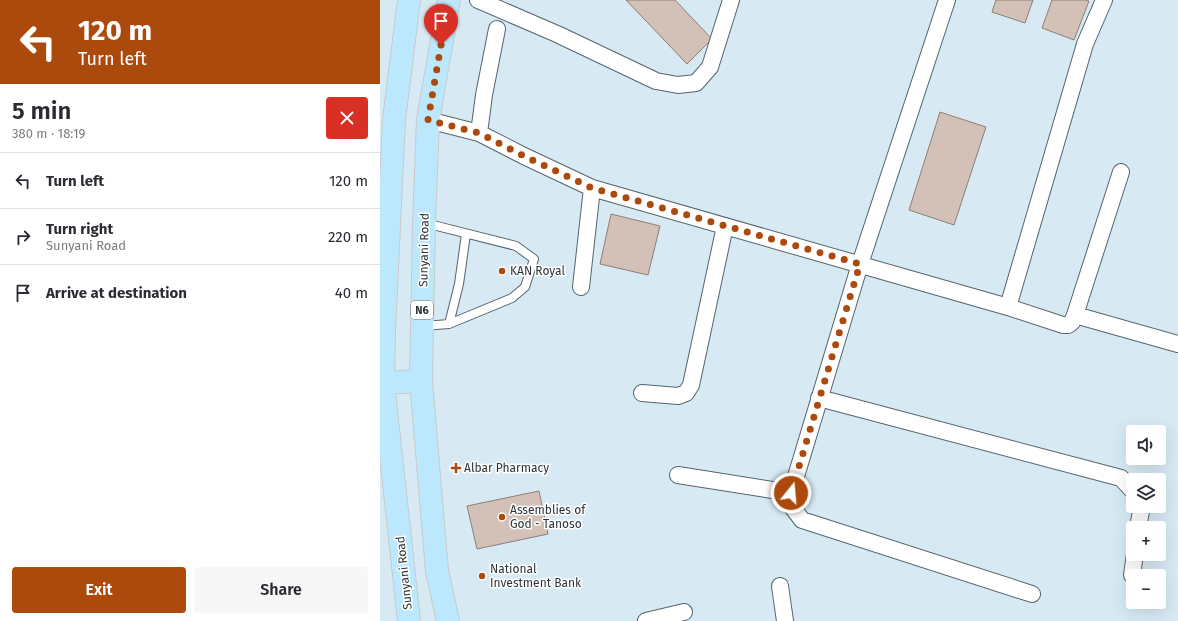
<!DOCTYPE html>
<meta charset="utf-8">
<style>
:root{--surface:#fff;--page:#f7f7f7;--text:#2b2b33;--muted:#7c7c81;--line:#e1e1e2;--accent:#ac4a0d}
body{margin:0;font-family:"Fira Sans",sans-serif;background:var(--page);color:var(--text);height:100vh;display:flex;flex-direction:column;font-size:15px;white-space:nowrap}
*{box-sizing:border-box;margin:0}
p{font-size:13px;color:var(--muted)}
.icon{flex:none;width:22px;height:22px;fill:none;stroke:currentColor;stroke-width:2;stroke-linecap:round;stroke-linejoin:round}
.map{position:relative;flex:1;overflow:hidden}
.details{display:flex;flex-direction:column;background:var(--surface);width:380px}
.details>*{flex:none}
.top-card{background:#ac4a0d;color:#fff;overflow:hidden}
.controls{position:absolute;left:746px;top:425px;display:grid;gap:8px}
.controls a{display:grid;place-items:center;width:40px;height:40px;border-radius:4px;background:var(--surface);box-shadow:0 4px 16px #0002;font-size:20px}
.pin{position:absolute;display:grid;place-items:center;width:34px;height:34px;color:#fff;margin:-41px -17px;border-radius:50% 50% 50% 0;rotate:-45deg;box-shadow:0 0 4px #0007}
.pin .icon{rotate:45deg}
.me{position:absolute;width:44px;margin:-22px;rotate:17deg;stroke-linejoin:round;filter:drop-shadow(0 0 3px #0008)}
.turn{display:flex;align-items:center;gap:14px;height:84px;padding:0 12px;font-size:18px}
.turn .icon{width:52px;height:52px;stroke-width:2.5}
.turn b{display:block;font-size:28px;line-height:34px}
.round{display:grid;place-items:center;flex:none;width:42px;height:42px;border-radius:4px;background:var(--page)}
.overview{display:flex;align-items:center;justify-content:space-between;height:68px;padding:0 12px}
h1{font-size:24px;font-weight:600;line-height:30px}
.cta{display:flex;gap:8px;margin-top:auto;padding:8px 12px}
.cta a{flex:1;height:46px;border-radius:4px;background:var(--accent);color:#fff;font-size:16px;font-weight:600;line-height:46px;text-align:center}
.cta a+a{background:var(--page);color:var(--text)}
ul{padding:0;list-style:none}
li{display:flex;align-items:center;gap:12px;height:56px;padding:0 12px;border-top:1px solid var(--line)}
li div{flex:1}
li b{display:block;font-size:15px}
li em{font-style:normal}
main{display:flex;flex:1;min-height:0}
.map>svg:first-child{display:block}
.building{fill:#d3c0b7;stroke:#8f7e76}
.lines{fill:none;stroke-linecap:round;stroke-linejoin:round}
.lane-casing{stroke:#54646d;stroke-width:10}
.street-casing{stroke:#54646d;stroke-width:18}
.primary-casing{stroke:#c8cacb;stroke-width:24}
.lane{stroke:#fff;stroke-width:8}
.street{stroke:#fff;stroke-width:16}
.primary{stroke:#bce8fe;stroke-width:22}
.route{stroke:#ac4a0d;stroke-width:7;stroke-dasharray:0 12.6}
.poi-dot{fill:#ac4a0d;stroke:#fff;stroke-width:1.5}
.labels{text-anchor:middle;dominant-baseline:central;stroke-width:3;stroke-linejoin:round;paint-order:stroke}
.shield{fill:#fff;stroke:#6c7174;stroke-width:1}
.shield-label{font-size:11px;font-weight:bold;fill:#2d3438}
.street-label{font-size:12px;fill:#2d3438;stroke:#fff}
.poi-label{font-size:12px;fill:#2d3438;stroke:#fff;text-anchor:start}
</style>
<main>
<section class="details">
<div class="top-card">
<div class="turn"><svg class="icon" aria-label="left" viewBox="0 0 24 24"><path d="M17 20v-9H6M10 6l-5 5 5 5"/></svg><div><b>120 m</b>Turn left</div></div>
</div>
<div class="overview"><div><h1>5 min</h1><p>380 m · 18:19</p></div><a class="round" style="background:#d93025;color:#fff"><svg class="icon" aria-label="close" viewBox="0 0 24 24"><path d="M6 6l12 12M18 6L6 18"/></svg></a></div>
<ul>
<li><svg class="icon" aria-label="left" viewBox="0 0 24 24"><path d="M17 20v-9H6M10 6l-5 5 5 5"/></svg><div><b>Turn left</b></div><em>120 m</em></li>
<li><svg class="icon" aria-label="right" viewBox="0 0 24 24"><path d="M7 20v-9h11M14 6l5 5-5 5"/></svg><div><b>Turn right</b><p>Sunyani Road</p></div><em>220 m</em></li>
<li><svg class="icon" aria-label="arrive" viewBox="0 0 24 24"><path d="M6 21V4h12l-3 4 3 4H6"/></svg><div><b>Arrive at destination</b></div><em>40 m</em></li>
</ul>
<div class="cta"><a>Exit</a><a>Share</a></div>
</section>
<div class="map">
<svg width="798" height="621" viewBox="0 0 798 621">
<rect width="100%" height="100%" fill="#d7eaf4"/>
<path class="building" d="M246,0H295L332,39L307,64Z
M616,0H653L645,23L612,12Z
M672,0H705L709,1L694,40L662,28Z
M560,112L606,127L574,225L529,210Z
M231,214L280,226L268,275L220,264Z
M159,491L168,534L97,549L87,506Z"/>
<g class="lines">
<g class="lane-casing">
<path id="lane" d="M69,324L79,284L86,234
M43,326L69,324L132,298L145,287L154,259L136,246L45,223"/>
</g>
<g class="street-casing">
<path id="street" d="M98,0L177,34L276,81L298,85L316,83L330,67L351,0
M567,0L480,264L411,493L413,508L422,520L652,594
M117,29L104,95L99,133L144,156L212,188L628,307L683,325H688L692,322L695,315L798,344
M48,120L99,133
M201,287L212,188
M628,307L705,44L724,0
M695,315L741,172
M262,393L298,396L306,393L311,385L345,226
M439,398L741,478L753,491
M298,475L411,493
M758,528L761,511L759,506
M752,575L755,554
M400,586L405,621
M266,621L304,612"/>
</g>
<g class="primary-casing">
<path id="primary" d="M3,383L41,381
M29,621L3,383L4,331L14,120L29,0
M68,621L57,571L41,381L44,223L48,120L69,0"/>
</g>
<use href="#lane" class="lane"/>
<use href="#street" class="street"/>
<use href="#primary" class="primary"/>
</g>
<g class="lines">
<path class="route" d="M61,45L48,120L99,133L144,156L212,188L480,264L411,493"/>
</g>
<g class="poi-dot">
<circle cx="122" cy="271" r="4"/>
<path d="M74 462h4v4h4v4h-4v4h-4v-4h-4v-4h4z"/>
<circle cx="122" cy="517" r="4"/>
<circle cx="102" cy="576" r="4"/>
</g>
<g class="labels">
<rect class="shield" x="31" y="301" width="22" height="18" rx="3"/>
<g class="shield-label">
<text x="42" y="310">N6</text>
</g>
<g class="street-label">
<text transform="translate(44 250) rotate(-89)">Sunyani Road</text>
<text transform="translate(24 573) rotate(-96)">Sunyani Road</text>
</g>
<g class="poi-label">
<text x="130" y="271">KAN Royal</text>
<text x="84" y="468">Albar Pharmacy</text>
<text x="130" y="510">Assemblies of<tspan x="130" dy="14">God - Tanoso</tspan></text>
<text x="110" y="569">National<tspan x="110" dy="14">Investment Bank</tspan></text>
</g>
</g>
</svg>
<div class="controls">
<a><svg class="icon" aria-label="sound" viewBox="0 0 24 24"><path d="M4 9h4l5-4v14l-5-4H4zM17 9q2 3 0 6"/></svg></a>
<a><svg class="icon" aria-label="layers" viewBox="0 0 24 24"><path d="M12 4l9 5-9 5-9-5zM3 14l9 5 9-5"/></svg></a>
<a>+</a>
<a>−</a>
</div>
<div class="pin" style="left:61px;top:45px;background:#d93025"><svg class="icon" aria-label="arrive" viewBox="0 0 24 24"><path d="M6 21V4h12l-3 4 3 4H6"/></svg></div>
<svg class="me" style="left:411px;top:493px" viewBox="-20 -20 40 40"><circle r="17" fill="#ac4a0d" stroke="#fff" stroke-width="3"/><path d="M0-11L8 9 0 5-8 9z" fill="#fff"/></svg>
</div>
</main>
